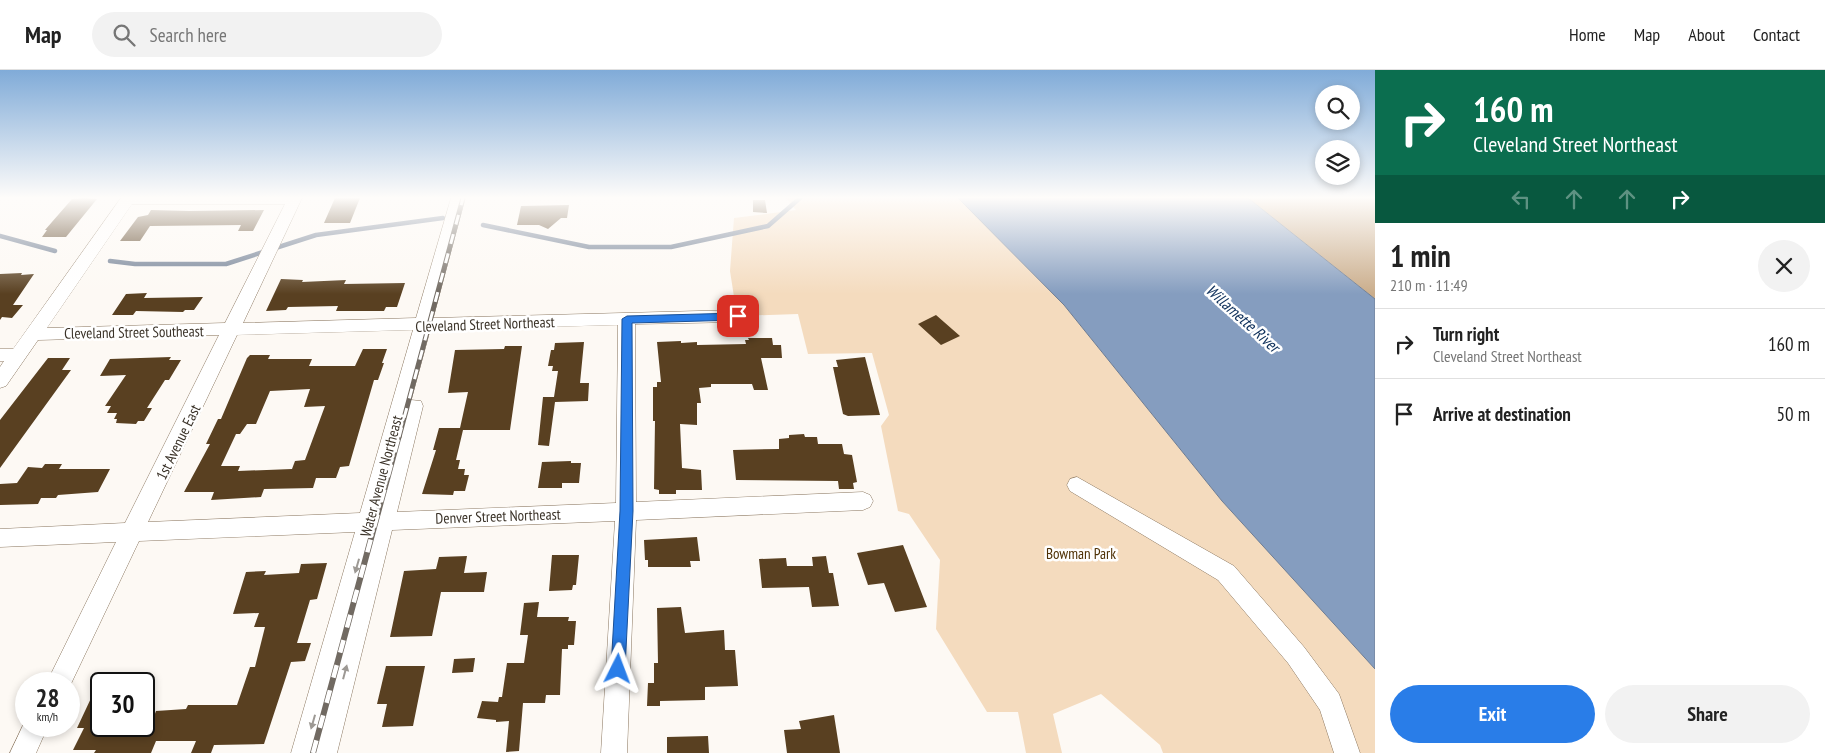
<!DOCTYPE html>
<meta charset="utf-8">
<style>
:root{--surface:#fff;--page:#f2f2f2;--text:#222;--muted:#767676;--line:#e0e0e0;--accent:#297de8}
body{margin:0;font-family:"PT Sans Narrow",sans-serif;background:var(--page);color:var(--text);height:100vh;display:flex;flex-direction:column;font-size:19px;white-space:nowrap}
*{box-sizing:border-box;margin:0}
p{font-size:16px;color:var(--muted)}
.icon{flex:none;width:28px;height:28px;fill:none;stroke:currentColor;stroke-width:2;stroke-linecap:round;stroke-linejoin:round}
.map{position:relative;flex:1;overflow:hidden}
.sheet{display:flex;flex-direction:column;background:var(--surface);width:450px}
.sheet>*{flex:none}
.banner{background:#0b6e4f;color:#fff;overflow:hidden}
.tools{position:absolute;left:1315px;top:15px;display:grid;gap:10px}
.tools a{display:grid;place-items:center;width:45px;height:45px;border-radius:50%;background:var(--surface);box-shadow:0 2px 8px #0003;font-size:25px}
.speed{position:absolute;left:15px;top:602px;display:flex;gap:10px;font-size:25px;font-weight:700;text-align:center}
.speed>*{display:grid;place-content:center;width:65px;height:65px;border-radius:50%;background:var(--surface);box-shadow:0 2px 8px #0003;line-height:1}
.speed small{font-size:12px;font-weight:400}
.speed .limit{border:2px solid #111;border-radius:8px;background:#fff;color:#111}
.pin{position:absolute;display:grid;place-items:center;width:42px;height:42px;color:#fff;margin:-21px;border-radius:10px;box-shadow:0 2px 8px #0006}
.me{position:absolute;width:55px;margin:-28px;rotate:3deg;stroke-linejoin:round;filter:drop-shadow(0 0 4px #0008)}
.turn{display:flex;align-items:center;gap:18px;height:105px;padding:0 15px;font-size:22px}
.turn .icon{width:65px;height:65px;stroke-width:2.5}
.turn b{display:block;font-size:35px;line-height:42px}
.lanes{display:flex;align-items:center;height:48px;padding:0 15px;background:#0003;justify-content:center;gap:25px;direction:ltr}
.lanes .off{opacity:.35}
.round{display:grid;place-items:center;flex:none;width:52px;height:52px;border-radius:26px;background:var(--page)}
.summary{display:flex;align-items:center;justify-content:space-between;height:85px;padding:0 15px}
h1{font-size:30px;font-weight:700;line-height:38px}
.button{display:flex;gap:10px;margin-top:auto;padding:10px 15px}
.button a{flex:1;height:58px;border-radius:30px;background:var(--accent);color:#fff;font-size:20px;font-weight:700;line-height:58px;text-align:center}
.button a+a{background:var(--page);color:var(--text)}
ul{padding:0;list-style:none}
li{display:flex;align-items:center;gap:15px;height:70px;padding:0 15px;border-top:1px solid var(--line)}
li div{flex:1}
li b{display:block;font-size:19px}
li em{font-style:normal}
header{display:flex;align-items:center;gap:30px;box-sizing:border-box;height:70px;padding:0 25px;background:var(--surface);border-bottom:1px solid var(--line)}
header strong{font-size:24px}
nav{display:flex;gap:28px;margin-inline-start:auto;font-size:18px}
.search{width:350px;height:45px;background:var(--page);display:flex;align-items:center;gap:12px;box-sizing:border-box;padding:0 18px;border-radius:28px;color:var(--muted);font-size:19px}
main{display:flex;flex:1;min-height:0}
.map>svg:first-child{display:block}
.green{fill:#f4dbbe}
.forest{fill:#caad8b}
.water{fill:#859dbf;stroke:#6f7d92}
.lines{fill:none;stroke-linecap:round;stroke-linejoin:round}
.stream{stroke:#6f7d92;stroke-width:4.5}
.building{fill:#594021;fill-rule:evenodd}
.minor-casing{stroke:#8b7760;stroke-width:1}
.minor{fill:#fff;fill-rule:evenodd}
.rail-far1-casing{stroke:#716a62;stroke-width:5}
.rail-casing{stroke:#716a62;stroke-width:6}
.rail-far1{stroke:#fff;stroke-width:3;stroke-dasharray:10;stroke-linecap:butt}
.rail{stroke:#fff;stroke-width:4.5;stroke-dasharray:13;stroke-linecap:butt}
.oneway{fill:#9d9994}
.route{fill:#297de8;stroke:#1b5197}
.labels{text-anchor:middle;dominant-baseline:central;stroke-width:5;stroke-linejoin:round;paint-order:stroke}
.street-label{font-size:15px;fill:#3b3329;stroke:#fff}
.park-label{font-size:15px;fill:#4f3105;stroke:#fff}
.water-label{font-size:16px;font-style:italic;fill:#0d2f5a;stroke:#fff}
</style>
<header>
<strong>Map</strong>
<div class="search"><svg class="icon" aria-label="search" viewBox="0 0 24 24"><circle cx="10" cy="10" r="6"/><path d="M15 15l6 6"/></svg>Search here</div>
<nav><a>Home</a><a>Map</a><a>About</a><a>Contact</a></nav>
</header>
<main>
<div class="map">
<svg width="1375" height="683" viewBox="0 0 1375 683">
<rect width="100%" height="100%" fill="#fdf9f4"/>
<path class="green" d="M786,128H958L1064,235L1222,431L1375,599V683H1163L1160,675L1101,624L1053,644L1062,683H1026L1018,642H987L936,559L940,490L909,444L898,441L881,356L889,345L872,283L808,284L798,244L737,246L730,201L734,148L796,140Z"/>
<path class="forest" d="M1248,128H1375V229Z"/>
<path class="water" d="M958,128H1248L1375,229V599L1222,431L1064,235Z"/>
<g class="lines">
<path class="stream" d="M483,155L589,177H671L768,156L800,128
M0,166L55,181
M110,191L135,194H226L316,165L443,148"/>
</g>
<path class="building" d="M84,128L97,129L66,167H42L47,160H45L72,129Z
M335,128H360L350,153H324Z
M753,130H765L767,143L753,142Z
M569,135L567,148H561L548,159L539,155H517L521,136Z
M151,140L189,141L264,140L253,161H238L241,155L150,156L140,171H120L138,147L148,145Z
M22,203L21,205L34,204L13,235H23L12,248L2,247L0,250V204Z
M281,209L303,210L302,212L346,210L344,214L405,213L397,237H386L384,241H336L338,236L288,237L286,240L266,241Z
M147,223L144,228L203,227L194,240H185L183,242L136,241L133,245H112L126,224Z
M936,245L960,266L941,275L918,254Z
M748,268H772L773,275H781L782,288H761L768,320H754L752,314H711V317L699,318L701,333H697V355L680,354L682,398L701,400L702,420H676V424H659V420L654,419L655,351H653V317H657V312H661L657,272L681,271V273L697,272V275L746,274L745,270H749Z
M584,272L580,313H589L588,331L555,332L549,376L538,375L543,327H554L558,301H552L553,296H548L551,280H554L555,273Z
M505,276H522L510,360H463L456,390H460L458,399H465L464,405H469L465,421H454L453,425L422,424L436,380H433L439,358H460L468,322L448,323L455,280L504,279Z
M363,279H387L382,293H384L378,310H374L349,396L340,397L336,408H316L313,418L264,419L261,427L211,430L214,422H184L210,374H206L218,349H221L247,288L250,285H270L268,289H312L309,296H355ZM310,319L304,337L325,336L305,390L295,391L292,399L238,401L240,396H221L236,364H240L247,354H256L270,321Z
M171,287L169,290H181L169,310H165L147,338H152L144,351H138L136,354L116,353L117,349H114L117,343H107L111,336H105L126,305L100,306L110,289Z
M865,287L880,345L848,346L843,344L833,297H838L836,290Z
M48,288H70L62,300H71L0,398V350Z
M804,364L805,367H817L818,374H842L844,384L852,385L857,412L853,413L854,419H839L838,411L736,410L733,380L779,379V369L789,368V365Z
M571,391V393H581L579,413H562V418H538L542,392Z
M45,394H62L59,399H110L98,422L58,425L56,428H41L38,434L0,435V414L17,413L28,397L42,398Z
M697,467L700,491H690L691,497H648V490H645L644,470Z
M903,475L927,537L895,542L884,513L868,515L857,483Z
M552,485H579L576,515H573L572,520L549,521Z
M467,486L464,503L487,502L484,522H441L432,566L390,567L404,501L436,499L439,487Z
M826,486L829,503H833L839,536L812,537L809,517L762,518L759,489L786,488L787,496H813L812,487Z
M327,493L317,529L310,530L297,573H311L305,591L291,592L264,674L214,675L211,683H191L196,671H156L151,683H94L96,680H73L84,658H77L101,607V656H110L106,665H147L156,641L186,639L188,635H237L250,597H255L265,557H254L259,543L233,544L246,502L266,501L264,505L299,503L301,494Z
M539,532L537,547H569L568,551H576L574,575H568V579H562L560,625H546L545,633H523L519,681L506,682L509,651L496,652V650L477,648L482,631L498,632L499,627H502L507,593H524L528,565H520L524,533Z
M681,537L685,563L724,560L725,580H735L738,616L705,617V630L660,631V636H647L648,613H654V593H658L657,538Z
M475,588L473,602L452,603L454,589Z
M386,596H425L413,656L382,657L387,634H377Z
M834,645L840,683H787L784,660L801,659L799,651Z
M708,666L709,683H667V667Z"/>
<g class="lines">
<g class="minor-casing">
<path id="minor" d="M121,128H302L243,253L416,248L451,128H465L433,248L737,240L743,242L745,246L743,250L737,252L635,254L636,432L863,422L870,425L873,431L870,437L863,440L636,450L627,683H601L615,451L392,460L337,683H291L355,462L139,471L69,618V614H46L116,472L0,477V459L125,453L219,265L38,270L6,316L0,318V297L4,291H0V279H13ZM132,134H285L225,253L47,258ZM618,255L616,433L397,442L423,336L421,331L411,330L430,260ZM413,260L360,443L148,452L237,265Z
M1077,407L1234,496L1304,577L1339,624L1360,683H1334L1320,640L1288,593L1218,510L1070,421L1067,415L1070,409Z
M26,649V656H48L36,683H10Z"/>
</g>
<use href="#minor" class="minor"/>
<g class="rail-far1-casing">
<path id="rail-far1" d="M399,367L463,128"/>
</g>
<g class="rail-casing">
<path id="rail" d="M313,683L399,365"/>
</g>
<use href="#rail-far1" class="rail-far1"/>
<use href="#rail" class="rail"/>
</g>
<defs><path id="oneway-solid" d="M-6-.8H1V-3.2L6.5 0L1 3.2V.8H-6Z" transform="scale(1.25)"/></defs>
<g class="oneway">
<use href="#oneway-solid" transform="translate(357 496) rotate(106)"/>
<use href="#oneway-solid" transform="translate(345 602) rotate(-75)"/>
<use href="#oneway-solid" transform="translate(313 652) rotate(106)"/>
</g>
<linearGradient id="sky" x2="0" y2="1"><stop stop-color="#80abd8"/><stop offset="0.57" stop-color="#fefcfa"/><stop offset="1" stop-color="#fefcfa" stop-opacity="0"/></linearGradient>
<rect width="1375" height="224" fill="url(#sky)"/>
<path class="route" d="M738,243L743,246L738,250L632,253L633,441L625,599L623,604L618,606L613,604L611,599L620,441L622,249L627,246Z"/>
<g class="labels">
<g class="street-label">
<text transform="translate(485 254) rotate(-2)">Cleveland Street Northeast</text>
<text transform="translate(134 262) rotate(-1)">Cleveland Street Southeast</text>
<text transform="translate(178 372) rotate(-64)">1st Avenue East</text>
<text transform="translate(381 406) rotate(-75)">Water Avenue Northeast</text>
<text transform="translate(498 446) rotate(-2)">Denver Street Northeast</text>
</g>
<g class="park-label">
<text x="1081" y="483">Bowman Park</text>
</g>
<g class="water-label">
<text transform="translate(1243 248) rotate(42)">Willamette River</text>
</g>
</g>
</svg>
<div class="tools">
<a><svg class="icon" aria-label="search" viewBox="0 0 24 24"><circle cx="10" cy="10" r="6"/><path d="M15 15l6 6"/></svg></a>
<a><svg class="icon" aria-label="layers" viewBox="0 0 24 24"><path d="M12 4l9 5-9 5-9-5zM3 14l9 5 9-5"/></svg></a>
</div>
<div class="speed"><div>28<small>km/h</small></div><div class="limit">30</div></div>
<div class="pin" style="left:738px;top:246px;background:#d93025"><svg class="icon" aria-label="arrive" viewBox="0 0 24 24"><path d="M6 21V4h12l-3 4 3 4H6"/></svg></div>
<svg class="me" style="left:618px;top:599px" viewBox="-20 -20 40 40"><path d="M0-17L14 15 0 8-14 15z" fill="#297de8" stroke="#fff" stroke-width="4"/></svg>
</div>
<section class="sheet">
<div class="banner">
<div class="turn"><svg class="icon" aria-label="right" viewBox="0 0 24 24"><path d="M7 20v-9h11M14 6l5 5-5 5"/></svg><div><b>160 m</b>Cleveland Street Northeast</div></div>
<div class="lanes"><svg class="icon off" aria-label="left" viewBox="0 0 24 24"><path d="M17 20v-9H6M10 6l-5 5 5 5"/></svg><svg class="icon off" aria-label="ahead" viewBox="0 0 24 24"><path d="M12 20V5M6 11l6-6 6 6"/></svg><svg class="icon off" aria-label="ahead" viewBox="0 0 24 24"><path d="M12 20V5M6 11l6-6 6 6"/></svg><svg class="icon" aria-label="right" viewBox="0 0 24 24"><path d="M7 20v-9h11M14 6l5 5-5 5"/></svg></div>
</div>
<div class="summary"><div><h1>1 min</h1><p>210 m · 11:49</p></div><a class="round"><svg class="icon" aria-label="close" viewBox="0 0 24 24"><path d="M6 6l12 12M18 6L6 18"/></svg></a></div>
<ul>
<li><svg class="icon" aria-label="right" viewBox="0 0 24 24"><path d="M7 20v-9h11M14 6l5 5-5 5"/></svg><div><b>Turn right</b><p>Cleveland Street Northeast</p></div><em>160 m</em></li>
<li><svg class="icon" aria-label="arrive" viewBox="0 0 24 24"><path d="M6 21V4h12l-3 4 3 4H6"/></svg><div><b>Arrive at destination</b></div><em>50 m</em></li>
</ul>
<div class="button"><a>Exit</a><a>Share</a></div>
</section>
</main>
